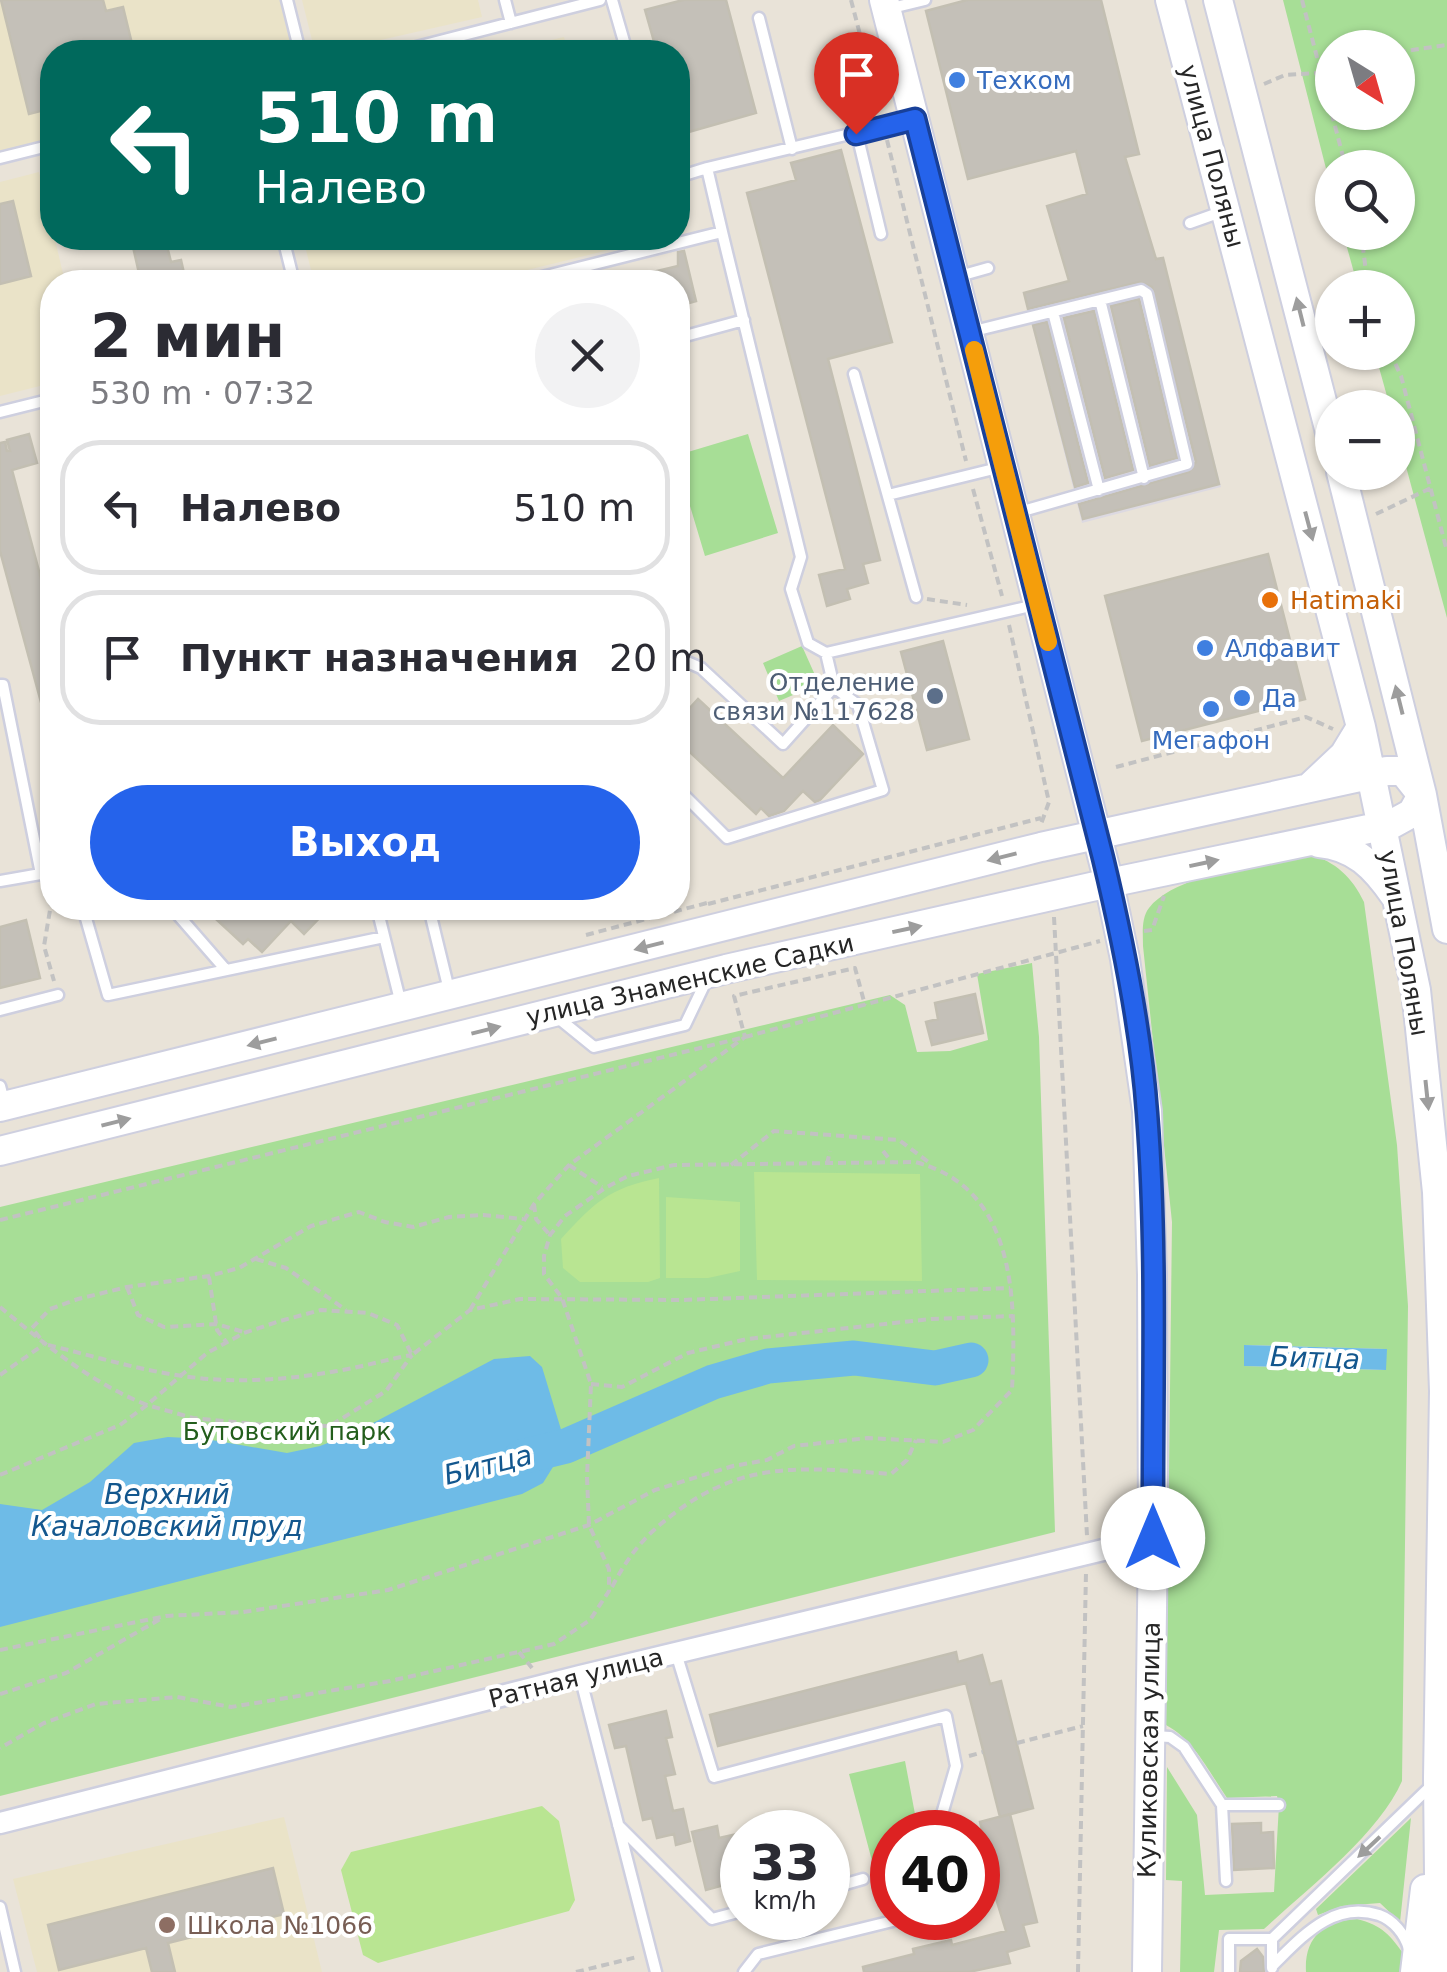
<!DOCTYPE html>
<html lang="ru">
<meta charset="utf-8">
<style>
:root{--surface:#fff;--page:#f2f2f3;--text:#2b2b33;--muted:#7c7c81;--line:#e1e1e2;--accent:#2563eb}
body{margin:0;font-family:"DejaVu Sans",sans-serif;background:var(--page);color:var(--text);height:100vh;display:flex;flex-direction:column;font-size:38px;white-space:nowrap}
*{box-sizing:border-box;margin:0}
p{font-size:32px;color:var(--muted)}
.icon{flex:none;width:55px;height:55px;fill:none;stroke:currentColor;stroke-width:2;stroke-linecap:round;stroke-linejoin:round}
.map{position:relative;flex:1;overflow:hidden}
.side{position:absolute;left:40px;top:270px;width:650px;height:650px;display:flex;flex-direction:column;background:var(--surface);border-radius:40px;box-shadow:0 2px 8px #0004}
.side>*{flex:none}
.hud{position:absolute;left:40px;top:40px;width:650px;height:210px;border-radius:40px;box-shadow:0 2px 8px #0004;background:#00695c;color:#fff;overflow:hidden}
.needle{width:65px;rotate:143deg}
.fabs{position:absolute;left:1315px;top:30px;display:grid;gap:20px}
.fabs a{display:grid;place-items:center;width:100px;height:100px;border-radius:50%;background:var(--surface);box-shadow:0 2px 8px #0004;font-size:50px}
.speed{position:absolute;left:720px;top:1810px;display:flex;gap:20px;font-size:50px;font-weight:700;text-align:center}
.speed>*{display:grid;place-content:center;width:130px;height:130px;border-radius:50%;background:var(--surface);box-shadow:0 2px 8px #0004;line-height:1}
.speed small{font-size:25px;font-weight:400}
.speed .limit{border:15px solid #d22;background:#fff;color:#111}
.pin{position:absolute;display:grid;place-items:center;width:85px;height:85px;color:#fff;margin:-102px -42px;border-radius:50% 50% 50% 0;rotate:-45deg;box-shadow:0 0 10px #0007}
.pin .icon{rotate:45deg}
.me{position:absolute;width:110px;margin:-55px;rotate:0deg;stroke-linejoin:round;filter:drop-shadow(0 0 8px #0008)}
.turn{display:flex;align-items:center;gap:35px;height:210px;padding:0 50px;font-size:45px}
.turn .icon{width:130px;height:130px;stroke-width:2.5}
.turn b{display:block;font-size:70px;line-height:85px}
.round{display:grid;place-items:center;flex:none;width:105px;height:105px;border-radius:52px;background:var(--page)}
.headline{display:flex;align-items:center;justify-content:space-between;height:170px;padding:0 50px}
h1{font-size:60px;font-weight:800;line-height:75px}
.primary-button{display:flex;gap:20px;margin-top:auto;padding:20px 50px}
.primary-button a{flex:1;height:115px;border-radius:60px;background:var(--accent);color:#fff;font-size:40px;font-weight:800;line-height:115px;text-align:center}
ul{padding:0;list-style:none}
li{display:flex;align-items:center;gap:30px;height:135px;margin:0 20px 15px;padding:0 30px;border:5px solid var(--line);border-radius:40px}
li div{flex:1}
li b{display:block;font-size:38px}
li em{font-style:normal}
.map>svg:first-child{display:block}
.industrial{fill:#dcd9e1}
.education{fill:#eae3c8}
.green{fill:#a7de96;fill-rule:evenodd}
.pitch{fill:#b9e592}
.water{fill:#6ebbe7}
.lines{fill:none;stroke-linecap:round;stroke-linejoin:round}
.river{stroke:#6ebbe7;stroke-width:35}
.building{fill:#c4c0b8;stroke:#c3bfb2;stroke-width:2.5}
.lane-casing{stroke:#cecfdf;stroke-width:15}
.street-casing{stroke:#cecfdf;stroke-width:25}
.secondary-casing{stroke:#cecfdf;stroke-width:32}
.path{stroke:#c2c2c2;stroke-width:4;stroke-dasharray:8 5;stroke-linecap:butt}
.lane{stroke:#fff;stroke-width:10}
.street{stroke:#fff;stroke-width:20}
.secondary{stroke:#fff;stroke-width:28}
.oneway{fill:#9d9d9d}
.route-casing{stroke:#184099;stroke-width:25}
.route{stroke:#2563eb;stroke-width:18}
.slow{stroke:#f59e0b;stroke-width:18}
.shop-dot{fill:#3f7fe0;stroke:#fff;stroke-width:4}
.food-dot{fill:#e8710a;stroke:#fff;stroke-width:4}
.service-dot{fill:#5c6f8a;stroke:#fff;stroke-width:4}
.education-dot{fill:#8d6e63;stroke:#fff;stroke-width:4}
.labels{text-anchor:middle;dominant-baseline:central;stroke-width:8;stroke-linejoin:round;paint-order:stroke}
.shop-label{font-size:25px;fill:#366cbe;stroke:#fff;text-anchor:start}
.street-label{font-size:25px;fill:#262626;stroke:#fff}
.food-label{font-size:25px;fill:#c56008;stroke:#fff;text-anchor:start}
.service-label{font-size:25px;fill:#4e5e75;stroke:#fff;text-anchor:end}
.park-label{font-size:25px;fill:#235e1c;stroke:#fff}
.education-label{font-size:25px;fill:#785e54;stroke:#fff;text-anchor:start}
.water-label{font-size:28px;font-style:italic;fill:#13578e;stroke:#fff}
</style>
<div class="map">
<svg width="1447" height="1972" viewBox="0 0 1447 1972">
<rect width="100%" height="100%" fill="#e9e3d8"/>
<path class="industrial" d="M1163,258L1221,487L1082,523L1024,293Z"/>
<path class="education" d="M0,0H280L294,52H52V138L0,152Z
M302,0H478L482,17L328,52H315Z
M564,37L568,52H500Z
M39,172L65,282H52V383L0,396V182Z
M303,238H614L617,248L478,282H314Z
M284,1817L322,1972H37L13,1879Z"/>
<path class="green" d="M1283,0H1447V618L1398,437V408L1390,407L1375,353L1398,352V288L1358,287L1343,233L1398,232V168H1332V192ZM1332,48H1398V112H1332Z
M748,434L778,533L705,556L678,466V455Z
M802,646L819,684L779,701L763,663Z
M1309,854C1336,862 1352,877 1364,902L1397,1145L1408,1306L1402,1781C1379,1834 1307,1889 1264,1929L1219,1930L1214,1972H1180L1182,1881L1166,1880L1167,1767L1197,1815L1205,1895L1274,1892L1279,1805L1277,1796L1227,1798C1209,1772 1195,1741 1166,1725L1172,1222L1143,946C1143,934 1141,918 1149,908C1176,873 1266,864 1309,854ZM1244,1345L1386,1349V1370L1244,1366Z
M1032,963L1039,1037L1055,1532L0,1796V1207L890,995L905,1005L917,1052L950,1051L988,1040L977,974Z
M905,1761L918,1830L892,1832V1864L876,1876L849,1774Z
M1411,1818L1400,1922L1380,1903L1342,1906L1318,1915L1316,1909Z
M1357,1919C1382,1925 1391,1936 1405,1956L1400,1972H1306C1304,1938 1323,1921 1357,1919Z"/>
<path class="pitch" d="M754,1172L920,1174L922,1281L757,1280Z
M659,1178L660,1278L648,1282H580L563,1268L561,1239C595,1202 609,1188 659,1178Z
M666,1197L740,1202V1271L708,1278H666Z
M542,1806L559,1821L575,1900L569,1911L378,1963L363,1955L341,1870L351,1852Z"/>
<path class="water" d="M1244,1345L1387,1349L1386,1370L1244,1366Z
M530,1356L542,1367L566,1446L543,1483L522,1494L0,1627V1504L42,1510L90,1482L134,1443L168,1437L206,1439L287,1453L320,1446L356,1432L494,1359Z"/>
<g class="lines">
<path class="river" d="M521,1457L566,1446L713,1382L768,1366L854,1358L935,1368L971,1360"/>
</g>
<path class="building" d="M1,0H103L106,11L123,7L134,52H52V108L29,114Z
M683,0H726L756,113L678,135V52H657L645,10Z
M967,0H1101L1139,154L1125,157L1156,259L1163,258L1219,484L1083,519L1079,504L1189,472L1196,462L1152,287L1139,282L1028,309L1024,293L1069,281L1047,206L1087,194L1076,151L968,179L926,11Z
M841,150L892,342L828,359L880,560L863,564L868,583L847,589L850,599L827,606L819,575L845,569L747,193L796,180L791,163Z
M13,201L31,276L0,284V204Z
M131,238H165L171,262L181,260L186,282H141Z
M684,251L696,301L678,306V282H633L632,277L678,266V252Z
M1139,299L1177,458L1150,466L1111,306Z
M1094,311L1133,470L1105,478L1064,318Z
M1047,322L1088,483L1075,487L1033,325Z
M29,434L37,463L12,470L52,620V728H48L0,551V443L5,442L7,451H10L7,440Z
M1268,554L1305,699L1142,741L1105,596Z
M943,641L969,739L927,750L901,652Z
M698,699L783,778L833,725L863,754L820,800L815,802L803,791L784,811L769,816L761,808L756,814L678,741V721Z
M204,908H329L304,934L291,921L262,952L248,939L243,944Z
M26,920L40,978L0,988V927Z
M975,994L983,1033L932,1045L926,1022L938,1019L935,1003Z
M956,1652L958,1662L982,1655L990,1684L1001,1681L1033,1808L1000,1817L966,1683L718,1746L710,1715Z
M666,1711L672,1737L666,1738L675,1774L665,1776L673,1811L683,1809L690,1841L676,1845L674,1834L657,1838L652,1818L643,1820L626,1746L615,1748L609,1725Z
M1010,1814L1037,1922L1023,1925L1029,1946L1007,1952L1010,1963L969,1972H864L863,1967L914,1954L913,1949L951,1940L952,1945L1006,1931L979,1843L985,1842L980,1822Z
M1261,1823V1833L1273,1832L1274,1868L1234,1870L1232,1824Z
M717,1826L719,1838L737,1834L739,1842L742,1841V1875L730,1878L731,1883L706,1890L692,1832Z
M273,1868L284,1914L168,1943L175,1972H152L146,1948L59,1970L48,1925Z
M1257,1949L1263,1957L1264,1972H1240L1241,1961Z"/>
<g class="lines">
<g class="lane-casing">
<path id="lane" d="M287,0L300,52
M505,0L511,23
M612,0L627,52
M888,9L925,0
M759,18L792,149
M397,52L600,0
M857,134L881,234
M0,158L52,145
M678,177L707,168
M1190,223L1221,212
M283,238L294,282
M956,277L988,268
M522,282L722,232L707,168L913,119
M1100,300L1144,478
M1053,312L1099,490
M970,332L1141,290L1147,294L1187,464L1016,513
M678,338L744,320
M854,374L916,597
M0,412L52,399
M888,495L1002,467
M826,653L1035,605
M678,658L701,668L783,744L834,687
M0,685H3L41,874
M678,789L727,838L883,790L858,705L834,687L826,653L808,643L791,589L801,557L722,232
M0,881L52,872
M83,908L108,995L384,937
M172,908L226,970
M377,908L401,1004
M429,908L450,994
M0,1010L58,995
M557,1017L594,1047L685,1025L707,979
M0,1086L5,1105
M676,1653L714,1777L946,1716L956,1766L940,1821L943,1832
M580,1676L656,1972
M1154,1736L1170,1737L1184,1747L1222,1805L1226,1881
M1222,1805H1279
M618,1825L712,1919L742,1911
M828,1889L863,1879
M0,1907L15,1972
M1272,1939L1434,1783
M1272,1966C1302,1937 1333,1900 1379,1915C1393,1920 1405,1934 1409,1949
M744,1972L758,1954L905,1918
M1229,1972V1939H1272V1968"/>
</g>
<g class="street-casing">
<path id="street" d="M0,1823L580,1676L1153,1538"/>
</g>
<g class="secondary-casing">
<path id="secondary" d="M884,0L1109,883L1125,959L1147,1111L1152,1275L1153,1538L1147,1972
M1170,0L1361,727L1416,990L1437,1192L1444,1391L1438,1778L1440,1972
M1218,0L1332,440
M1341,472L1422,795L1447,929
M1311,786L1344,755L1361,727
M1319,843C1355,846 1375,867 1395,896
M0,1107L1041,847L1387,771H1403L1422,795
M0,1151L726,969L1109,883L1392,824L1412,813L1422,795
M1415,1972L1425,1889"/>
</g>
<path class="path" d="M851,0L880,111
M1302,0L1346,168
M1398,52L1447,45
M1264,84L1285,75L1332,72
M887,140L966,461
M1361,232L1368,288
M1390,352L1401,376L1447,551
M973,489L1002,596
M1376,514L1431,488
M927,599L967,605
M1009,625L1049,802L1041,824
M1116,767L1306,717L1333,729
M52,898L44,946L54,981
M708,904L1041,818
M1054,917L1087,1536
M1144,931L1152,930L1164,896
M586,935L707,903
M883,1151L892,1162
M827,1164L830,1151
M569,1165L602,1187
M731,1165L774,1131L899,1140L931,1164
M534,1204L536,1219L549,1234
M0,1220L745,1037L1100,941
M256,1259L286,1268L346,1310
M209,1277L217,1330L227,1343
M127,1287L138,1315L164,1327L216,1324L244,1332
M0,1307C46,1345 91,1383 147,1405L207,1353L244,1333L280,1321L321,1310L368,1313L397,1325L412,1355L470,1310L520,1299L681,1300L1010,1288
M470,1310L534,1204L569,1165L745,1037L734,996L855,968L865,1005
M40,1338L32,1328L50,1309L78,1299L127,1287L209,1276L239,1268L311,1226L359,1212L385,1222L413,1227L449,1217L483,1215L523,1219
M48,1345C98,1357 148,1373 199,1378C244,1383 293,1379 337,1371C363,1367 387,1359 412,1355
M0,1375L43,1345
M591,1384L622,1387L688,1353L747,1339L931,1319L1013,1316
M0,1475L120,1425L147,1405L193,1418L266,1425L330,1426L386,1391L412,1355
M612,1587C630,1553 645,1535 676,1512C747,1459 808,1468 891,1474L907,1460L916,1440
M0,1650L166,1616L243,1612L388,1590L589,1525L655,1490L733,1466L767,1460L794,1446L868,1438L943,1442L973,1430L1012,1390C1016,1303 1018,1188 915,1162L674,1165L628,1176L605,1188L565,1216L550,1235L544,1256V1274L562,1298L591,1384L587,1477L589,1525L609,1569V1591L590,1620L554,1644L390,1681L231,1707L177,1697L96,1704L44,1723L0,1748
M519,1652L532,1668
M0,1694L66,1673L162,1618
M1017,1743L1083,1726
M969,1756L983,1752
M576,1972L637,1957
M1078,1972L1086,1572"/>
<use href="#lane" class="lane"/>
<use href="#street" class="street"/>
<use href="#secondary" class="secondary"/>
</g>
<defs><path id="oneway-solid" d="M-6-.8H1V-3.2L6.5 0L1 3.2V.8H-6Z" transform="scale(2.5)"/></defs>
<g class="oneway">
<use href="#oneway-solid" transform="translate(1300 312) rotate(-104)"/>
<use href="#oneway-solid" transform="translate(1309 526) rotate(75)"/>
<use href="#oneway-solid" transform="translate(1399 700) rotate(-104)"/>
<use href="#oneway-solid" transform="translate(1002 857) rotate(166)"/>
<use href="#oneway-solid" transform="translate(1204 863) rotate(-12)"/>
<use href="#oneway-solid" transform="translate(907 929) rotate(-12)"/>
<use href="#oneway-solid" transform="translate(649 946) rotate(166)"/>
<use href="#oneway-solid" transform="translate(486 1030) rotate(-14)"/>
<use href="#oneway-solid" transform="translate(262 1042) rotate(166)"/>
<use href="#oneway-solid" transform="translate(1427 1095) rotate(84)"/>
<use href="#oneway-solid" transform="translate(116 1122) rotate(-14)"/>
<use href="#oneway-solid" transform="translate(1369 1847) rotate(137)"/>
</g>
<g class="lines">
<g class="route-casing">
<path id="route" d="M856,134L915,119L1103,858C1123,941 1141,1028 1147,1113C1158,1253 1152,1396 1153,1538"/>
</g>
<use href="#route" class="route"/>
<path class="slow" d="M974,350L1048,642"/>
</g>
<g class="shop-dot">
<circle cx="957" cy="80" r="10"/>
<circle cx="1205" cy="648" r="10"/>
<circle cx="1242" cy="698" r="10"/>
<circle cx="1211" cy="709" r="10"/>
</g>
<circle class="food-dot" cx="1270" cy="600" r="10"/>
<circle class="service-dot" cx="935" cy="696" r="10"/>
<circle class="education-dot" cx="167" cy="1925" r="10"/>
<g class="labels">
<g class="shop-label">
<text x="977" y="80">Техком</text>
<text x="1225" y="648">Алфавит</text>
<text x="1262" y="698">Да</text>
<text x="1211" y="740" text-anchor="middle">Мегафон</text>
</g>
<g class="street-label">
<text transform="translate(1212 156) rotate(75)">улица Поляны</text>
<text transform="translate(1404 943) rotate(80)">улица Поляны</text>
<text transform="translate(690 980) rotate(-13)">улица Знаменские Садки</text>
<text transform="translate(576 1678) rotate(-14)">Ратная улица</text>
<text transform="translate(1149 1750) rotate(-89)">Куликовская улица</text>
</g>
<g class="food-label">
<text x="1290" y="600">Hatimaki</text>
</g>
<g class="service-label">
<text x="915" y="682">Отделение<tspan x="915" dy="29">связи №117628</tspan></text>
</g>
<g class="park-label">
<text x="287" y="1431">Бутовский парк</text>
</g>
<g class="education-label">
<text x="187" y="1925">Школа №1066</text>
</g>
<g class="water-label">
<text transform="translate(1315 1358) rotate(2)">Битца</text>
<text transform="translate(488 1465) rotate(-14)">Битца</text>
<text x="167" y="1494">Верхний<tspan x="167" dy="32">Качаловский пруд</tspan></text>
</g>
</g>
</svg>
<div class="fabs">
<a><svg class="needle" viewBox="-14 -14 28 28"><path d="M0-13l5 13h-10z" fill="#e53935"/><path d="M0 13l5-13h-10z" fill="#7c7c81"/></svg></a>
<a><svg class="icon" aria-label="search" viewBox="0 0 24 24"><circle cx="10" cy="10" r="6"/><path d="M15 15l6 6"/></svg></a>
<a>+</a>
<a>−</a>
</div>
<div class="speed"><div>33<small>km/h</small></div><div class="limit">40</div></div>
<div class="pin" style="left:856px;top:134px;background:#d93025"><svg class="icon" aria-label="arrive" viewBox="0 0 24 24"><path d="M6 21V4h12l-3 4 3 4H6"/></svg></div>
<svg class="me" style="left:1153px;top:1538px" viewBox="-20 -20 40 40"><circle r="19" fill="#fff"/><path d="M0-13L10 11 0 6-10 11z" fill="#2563eb"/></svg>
<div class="hud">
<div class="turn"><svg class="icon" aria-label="left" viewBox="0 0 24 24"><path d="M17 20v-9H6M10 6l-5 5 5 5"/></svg><div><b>510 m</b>Налево</div></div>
</div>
<section class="side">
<div class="headline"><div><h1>2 мин</h1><p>530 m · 07:32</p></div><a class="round"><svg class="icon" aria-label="close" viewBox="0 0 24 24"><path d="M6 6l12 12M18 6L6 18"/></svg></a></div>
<ul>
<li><svg class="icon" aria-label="left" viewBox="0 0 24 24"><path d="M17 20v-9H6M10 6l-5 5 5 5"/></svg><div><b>Налево</b></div><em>510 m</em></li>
<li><svg class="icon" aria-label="arrive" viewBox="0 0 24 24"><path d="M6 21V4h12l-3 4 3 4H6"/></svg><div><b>Пункт назначения</b></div><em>20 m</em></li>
</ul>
<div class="primary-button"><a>Выход</a></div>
</section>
</div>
